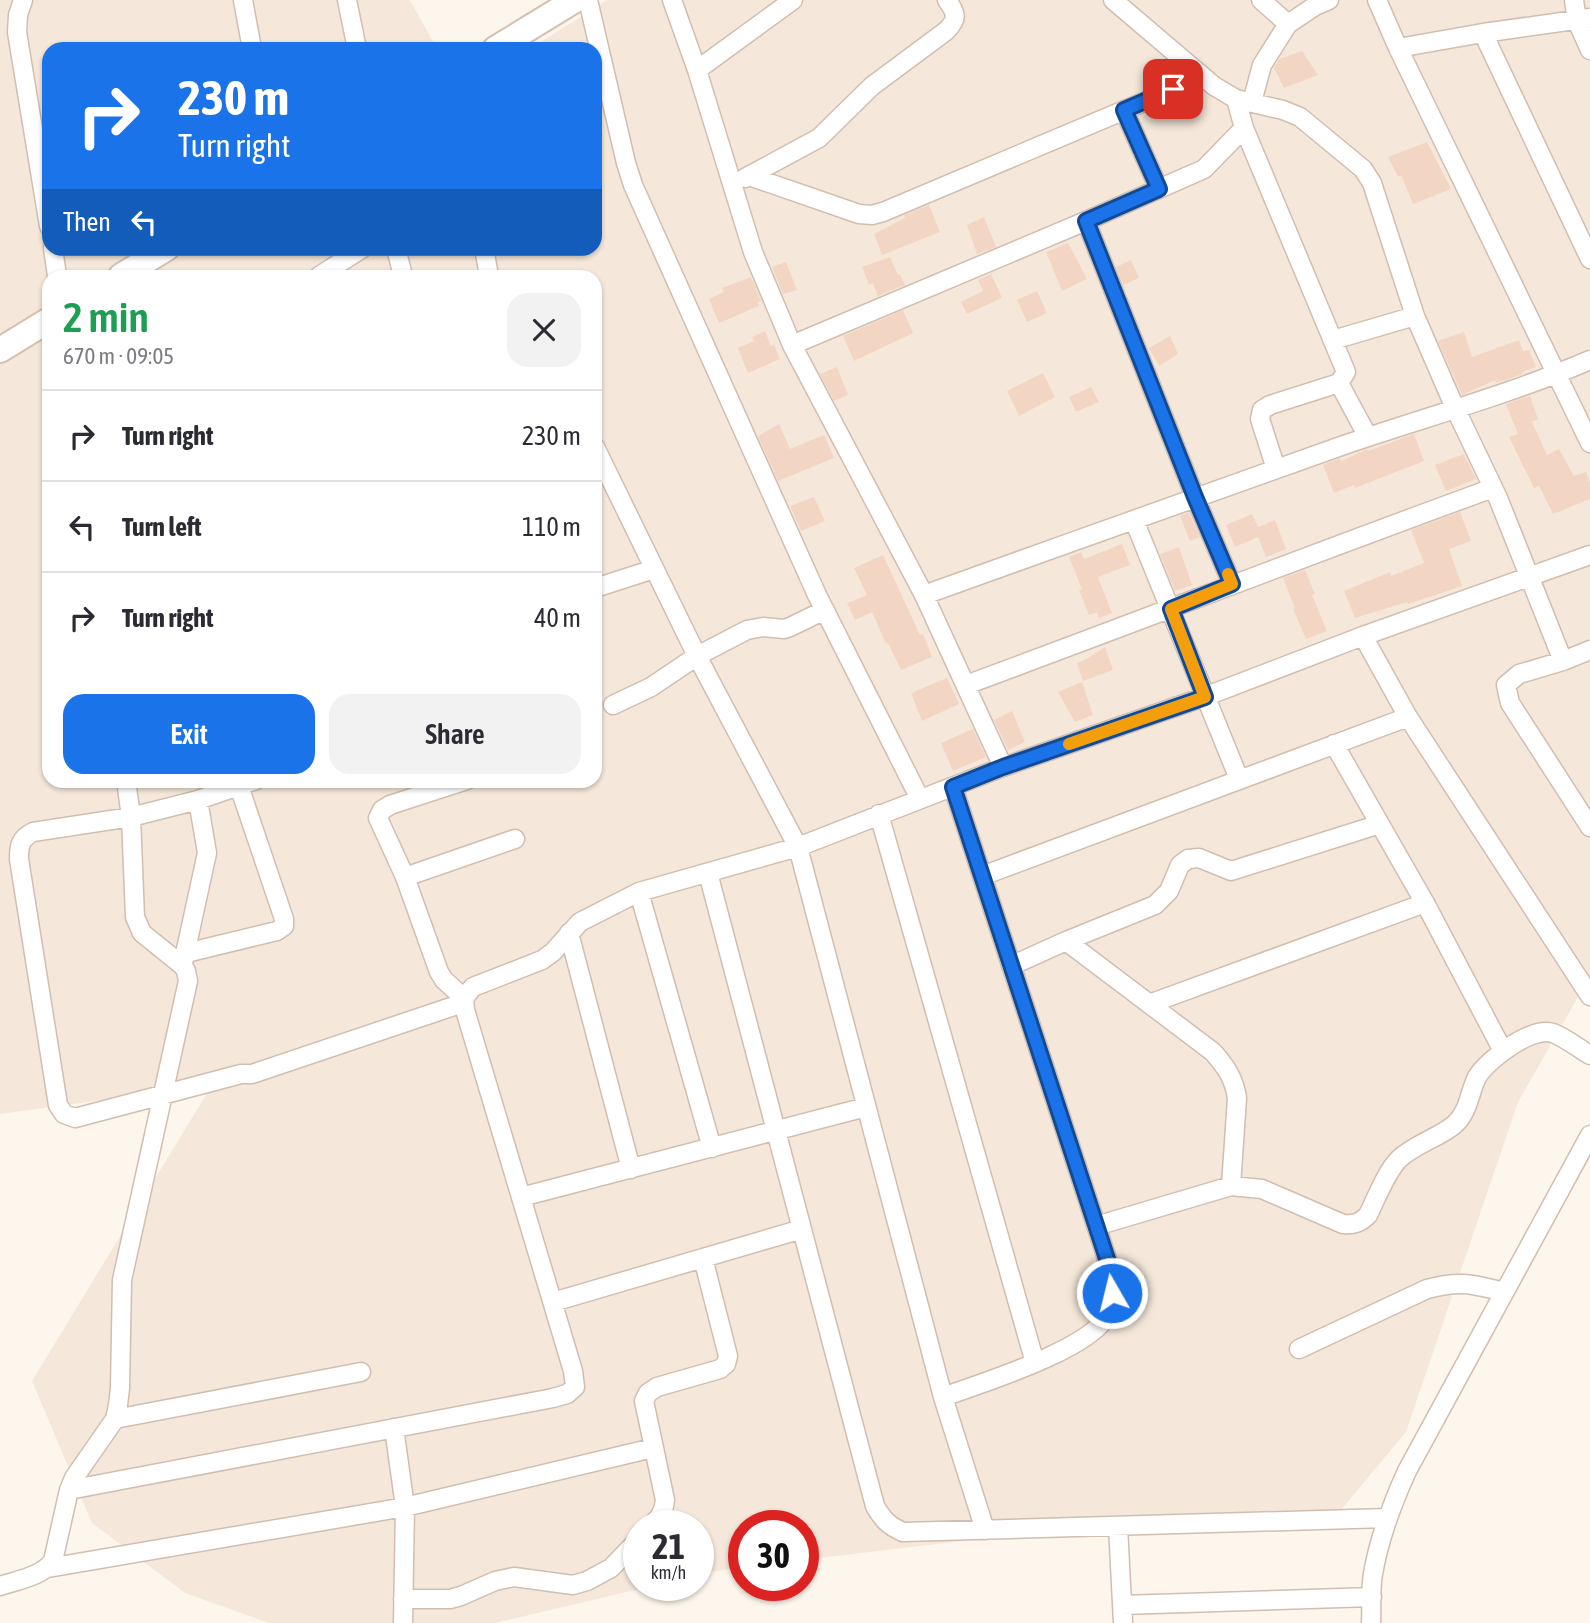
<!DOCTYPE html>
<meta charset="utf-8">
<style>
:root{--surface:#fff;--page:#f2f2f3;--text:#2b2b33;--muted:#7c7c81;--line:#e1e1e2;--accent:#1a73e8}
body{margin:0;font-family:"Asap Condensed",sans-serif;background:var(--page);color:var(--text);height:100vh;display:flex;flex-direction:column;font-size:26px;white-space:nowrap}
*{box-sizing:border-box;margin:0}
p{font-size:23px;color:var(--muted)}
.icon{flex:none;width:38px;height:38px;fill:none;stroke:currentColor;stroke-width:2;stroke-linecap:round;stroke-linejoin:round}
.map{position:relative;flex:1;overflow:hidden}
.side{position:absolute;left:42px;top:270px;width:560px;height:518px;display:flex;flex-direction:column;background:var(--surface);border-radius:21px;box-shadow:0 2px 5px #0004}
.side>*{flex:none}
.hud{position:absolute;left:42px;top:42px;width:560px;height:214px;border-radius:21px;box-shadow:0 2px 5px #0004;background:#1a73e8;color:#fff;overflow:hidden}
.speed{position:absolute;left:623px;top:1510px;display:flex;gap:14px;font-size:35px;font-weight:700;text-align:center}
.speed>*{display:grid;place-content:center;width:91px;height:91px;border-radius:50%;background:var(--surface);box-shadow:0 2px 5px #0004;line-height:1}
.speed small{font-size:18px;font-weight:400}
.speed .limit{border:10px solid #d22;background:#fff;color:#111}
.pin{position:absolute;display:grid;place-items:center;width:60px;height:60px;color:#fff;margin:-30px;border-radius:14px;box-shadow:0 4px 10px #0006}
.me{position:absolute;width:77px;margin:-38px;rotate:352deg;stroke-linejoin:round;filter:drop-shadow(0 0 5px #0008)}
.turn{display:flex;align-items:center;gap:24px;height:147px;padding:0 21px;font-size:32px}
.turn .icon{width:91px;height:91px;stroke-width:2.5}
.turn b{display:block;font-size:49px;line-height:60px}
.then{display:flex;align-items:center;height:66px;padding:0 21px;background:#0003;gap:14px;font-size:26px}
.round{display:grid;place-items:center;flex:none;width:74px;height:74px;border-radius:21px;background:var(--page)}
.summary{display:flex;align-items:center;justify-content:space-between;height:119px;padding:0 21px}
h1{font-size:42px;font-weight:600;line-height:52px;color:#1e9e55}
.button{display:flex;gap:14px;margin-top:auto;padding:14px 21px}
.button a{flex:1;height:80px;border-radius:21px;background:var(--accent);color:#fff;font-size:28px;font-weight:600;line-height:80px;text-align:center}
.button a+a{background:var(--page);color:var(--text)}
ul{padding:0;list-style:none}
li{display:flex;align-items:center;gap:21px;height:91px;padding:0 21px;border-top:2px solid var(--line)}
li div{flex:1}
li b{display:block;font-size:26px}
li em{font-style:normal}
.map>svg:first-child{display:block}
.residential{fill:#f5e8da;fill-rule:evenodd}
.building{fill:#f3d5c3}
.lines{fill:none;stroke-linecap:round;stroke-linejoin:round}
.street-casing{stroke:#d1beb0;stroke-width:21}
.secondary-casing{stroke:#d6c0b0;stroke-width:28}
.street{stroke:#fff;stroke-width:18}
.secondary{stroke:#fff;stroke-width:24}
.route-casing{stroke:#114b97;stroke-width:18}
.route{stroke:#1a73e8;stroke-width:12}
.slow{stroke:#f59e0b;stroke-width:12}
</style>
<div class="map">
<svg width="1590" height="1623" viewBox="0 0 1590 1623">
<rect width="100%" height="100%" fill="#fdf6ec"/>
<path class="residential" d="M0,0H410L437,49H49V248H595V49H530L607,0H1590V976L1518,1102L1406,1432L1330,1523L1036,1532L803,1560V1526H744V1567L698,1574V1526H639V1586H652L495,1623H269L185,1593L92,1523L32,1381L212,1085L0,1114ZM49,276H595V780H49Z"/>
<path class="building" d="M1302,51L1318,75L1284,88L1274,68L1279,59Z
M1427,142L1451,189L1413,204L1401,175L1398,177L1388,157Z
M929,205L940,232L882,255L874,234L905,218L904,215Z
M984,217L996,247L977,254L967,225Z
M1068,243L1087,279L1062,291L1046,252Z
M890,257L898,275L900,274L905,285L878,296L873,283L869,285L862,267Z
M1131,260L1139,278L1123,285L1116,267Z
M786,262L797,290L783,294L772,267Z
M991,274L1002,298L967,314L961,302L983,291L978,280Z
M751,277L761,301L758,302L759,306L719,323L709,299L724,292L722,288Z
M1037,291L1047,313L1027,322L1017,300Z
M903,310L913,333L854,361L843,336Z
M765,331L771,346L774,345L780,359L748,373L738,348L754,341L752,337Z
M1464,332L1472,357L1519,340L1523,351L1529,350L1536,367L1522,372L1523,374L1496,383L1495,380L1462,395L1438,341Z
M1170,336L1178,354L1159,366L1149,348Z
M837,367L848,395L834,401L820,374Z
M1043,373L1055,397L1019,416L1007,391Z
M1091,387L1099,402L1076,412L1069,397Z
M1530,396L1538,419L1532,422L1547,455L1559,449L1574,476L1586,472L1590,482V499L1553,514L1539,486L1534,488L1509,437L1518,434L1506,404Z
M779,424L790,449L824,435L834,458L778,481L758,436Z
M1414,434L1424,461L1355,488L1354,485L1334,493L1323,465L1340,458L1341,461L1363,451L1367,449L1368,451Z
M1464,454L1476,479L1446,491L1435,465Z
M814,497L825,521L801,531L790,506Z
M1189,512L1200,537L1190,541L1180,516Z
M1460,512L1471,541L1449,549L1462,586L1408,604L1407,602L1355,618L1344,591L1390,572L1391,576L1424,563L1411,530Z
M1252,514L1258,527L1275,520L1286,549L1266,557L1258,537L1235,547L1226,525Z
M1122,544L1130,565L1098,577L1112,613L1099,618L1097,612L1089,615L1079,590L1082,589L1069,557L1081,552L1084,559Z
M1179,547L1192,585L1175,591L1160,554Z
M883,555L920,635L923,634L932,657L901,670L888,643L886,644L872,612L855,620L847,603L867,595L854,568Z
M1305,570L1315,594L1312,595L1327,631L1306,639L1293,609L1295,608L1283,578Z
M1105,647L1113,670L1083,681L1077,663L1087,659Z
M947,678L959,704L922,721L911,693Z
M1082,682L1093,715L1075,722L1058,692Z
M1012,711L1025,742L1008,750L994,720Z
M973,729L986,757L953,771L941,743Z"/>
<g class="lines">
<g class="street-casing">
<path id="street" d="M23,0L18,15L17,32L49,226
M243,0L252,49
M347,0L357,49
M588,0L626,163L633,185L817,595L920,799
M672,0L697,70L753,252L792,345L924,595L1003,767
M1113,0L1214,86L1236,99L1283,110L1300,117L1363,169L1372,183L1415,316L1455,408L1498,498L1563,661
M1261,0L1288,24
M1377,0L1398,48L1590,443
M1574,0L1577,21L1590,50
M1483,33L1590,259
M1398,48L1483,33L1590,18
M697,70L793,0
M1236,99L1244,128L1346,372L1339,383L1270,405L1262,410L1260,419L1276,469
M1252,102L1262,65L1288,24L1315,6L1329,0
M1124,110L1159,189
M749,176L859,214L872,215L883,212L1203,77
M745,178L819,138L872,86L946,31C958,19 957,14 947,0
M1086,221L1195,497L1232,584
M53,248L57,276
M396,248L403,276
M484,248L489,276
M319,276L363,248
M1333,340L1415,316
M792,345L1086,221L1204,169L1244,128
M1339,383L1368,437
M595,447L697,656L798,847L943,1397L985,1530
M1134,520L1239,779
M595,588L654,569
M924,595C1064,545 1204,494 1344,445C1426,417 1511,394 1590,360
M1363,636L1408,717L1590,996
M1590,650L1563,661L1519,674L1506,685L1510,703L1590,827
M966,685C1142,620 1317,552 1493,488
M613,705L651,687L697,656L747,630L763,627L784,629L790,627L825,610
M1334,744L1425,903L1503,1051
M256,780L198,800L131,817L33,832C20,839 19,845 19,859L58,1105L64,1114L75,1118L241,1074H252L454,1006L464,998L444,980L439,972L405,877L378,818L382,810L390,805L467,780
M879,814L1035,1363
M708,873L875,1506C883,1520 889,1526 903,1532L1387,1518
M982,876L1408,717
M405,877L515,839
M639,892L712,1148
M569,933L631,1169
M1066,941L1213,1052C1226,1067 1234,1078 1237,1098L1231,1186
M186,953L277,931L284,926V919L239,786
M183,963L207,853L198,800
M1011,966L1066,941L1155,905L1169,891L1180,865L1188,859L1199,858L1231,871L1380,824
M1149,1004L1425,903
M521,1197L866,1107
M1096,1226L1231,1186L1262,1189L1343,1224C1354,1225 1360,1223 1368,1215C1376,1199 1386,1172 1399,1159C1415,1144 1438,1138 1454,1125C1469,1112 1469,1093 1477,1077C1488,1059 1532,1026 1553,1033C1566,1038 1578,1048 1590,1055
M553,1302L802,1229
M1299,1349L1427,1289C1460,1280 1472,1284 1504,1292
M943,1397C979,1384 1092,1349 1107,1315C1112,1301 1112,1286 1111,1271L953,787
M115,1419L361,1372
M394,1428L405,1507L403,1623
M69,1490L553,1398L567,1394L575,1387L573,1371L465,1010L464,998L473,987L542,960L553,952L580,922L639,892L798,847L1003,767L1204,697L1363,636L1590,555
M651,1526C659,1518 664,1512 665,1500L644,1401L648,1393L657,1387L720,1369L726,1364L728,1356L703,1258
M1118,1526L1123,1623
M48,1568L405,1507L653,1448
M0,1586C18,1580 41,1577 53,1561L69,1490L74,1478L115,1419L118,1405L120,1388L122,1280L188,981L186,971L183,966L142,933L135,917L131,817L126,780
M403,1599H450L461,1596L495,1581L514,1577L573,1585L587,1581L611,1568L639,1539
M1122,1605L1372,1597
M1371,1623C1372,1607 1370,1590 1373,1574C1379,1538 1392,1504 1407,1471L1590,1135"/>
</g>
<g class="secondary-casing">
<path id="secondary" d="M495,49L575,0
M121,276L167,248
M0,350L49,320"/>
</g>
<use href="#street" class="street"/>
<use href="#secondary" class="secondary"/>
</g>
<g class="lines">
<g class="route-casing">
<path id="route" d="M1112,1293L1111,1271L953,787L1003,767L1205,697L1171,609L1232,584L1195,497L1086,221L1159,189L1124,110L1173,89"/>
</g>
<use href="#route" class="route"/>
<path class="slow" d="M1069,744L1205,697L1171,609L1232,584L1228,574"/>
</g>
</svg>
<div class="speed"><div>21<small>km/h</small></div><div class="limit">30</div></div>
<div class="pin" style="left:1173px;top:89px;background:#d93025"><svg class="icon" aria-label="arrive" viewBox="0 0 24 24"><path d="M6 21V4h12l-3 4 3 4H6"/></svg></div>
<svg class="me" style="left:1112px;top:1293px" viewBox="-20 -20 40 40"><circle r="17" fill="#1a73e8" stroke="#fff" stroke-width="3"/><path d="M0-11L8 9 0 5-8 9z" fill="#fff"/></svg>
<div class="hud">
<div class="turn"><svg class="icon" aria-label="right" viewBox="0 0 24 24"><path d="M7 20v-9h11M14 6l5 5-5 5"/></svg><div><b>230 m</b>Turn right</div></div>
<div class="then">Then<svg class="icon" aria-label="left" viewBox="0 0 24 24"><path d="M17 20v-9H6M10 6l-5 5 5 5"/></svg></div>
</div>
<section class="side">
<div class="summary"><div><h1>2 min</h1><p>670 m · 09:05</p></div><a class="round"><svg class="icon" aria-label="close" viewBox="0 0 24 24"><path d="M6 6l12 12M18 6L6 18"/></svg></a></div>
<ul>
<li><svg class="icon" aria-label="right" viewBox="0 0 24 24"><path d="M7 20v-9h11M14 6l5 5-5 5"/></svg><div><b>Turn right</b></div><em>230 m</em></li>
<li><svg class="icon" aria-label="left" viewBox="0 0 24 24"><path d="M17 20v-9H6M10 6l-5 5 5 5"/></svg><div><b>Turn left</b></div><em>110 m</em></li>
<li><svg class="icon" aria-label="right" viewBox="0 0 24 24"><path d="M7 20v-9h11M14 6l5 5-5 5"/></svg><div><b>Turn right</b></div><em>40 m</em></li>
</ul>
<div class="button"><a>Exit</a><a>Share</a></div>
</section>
</div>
